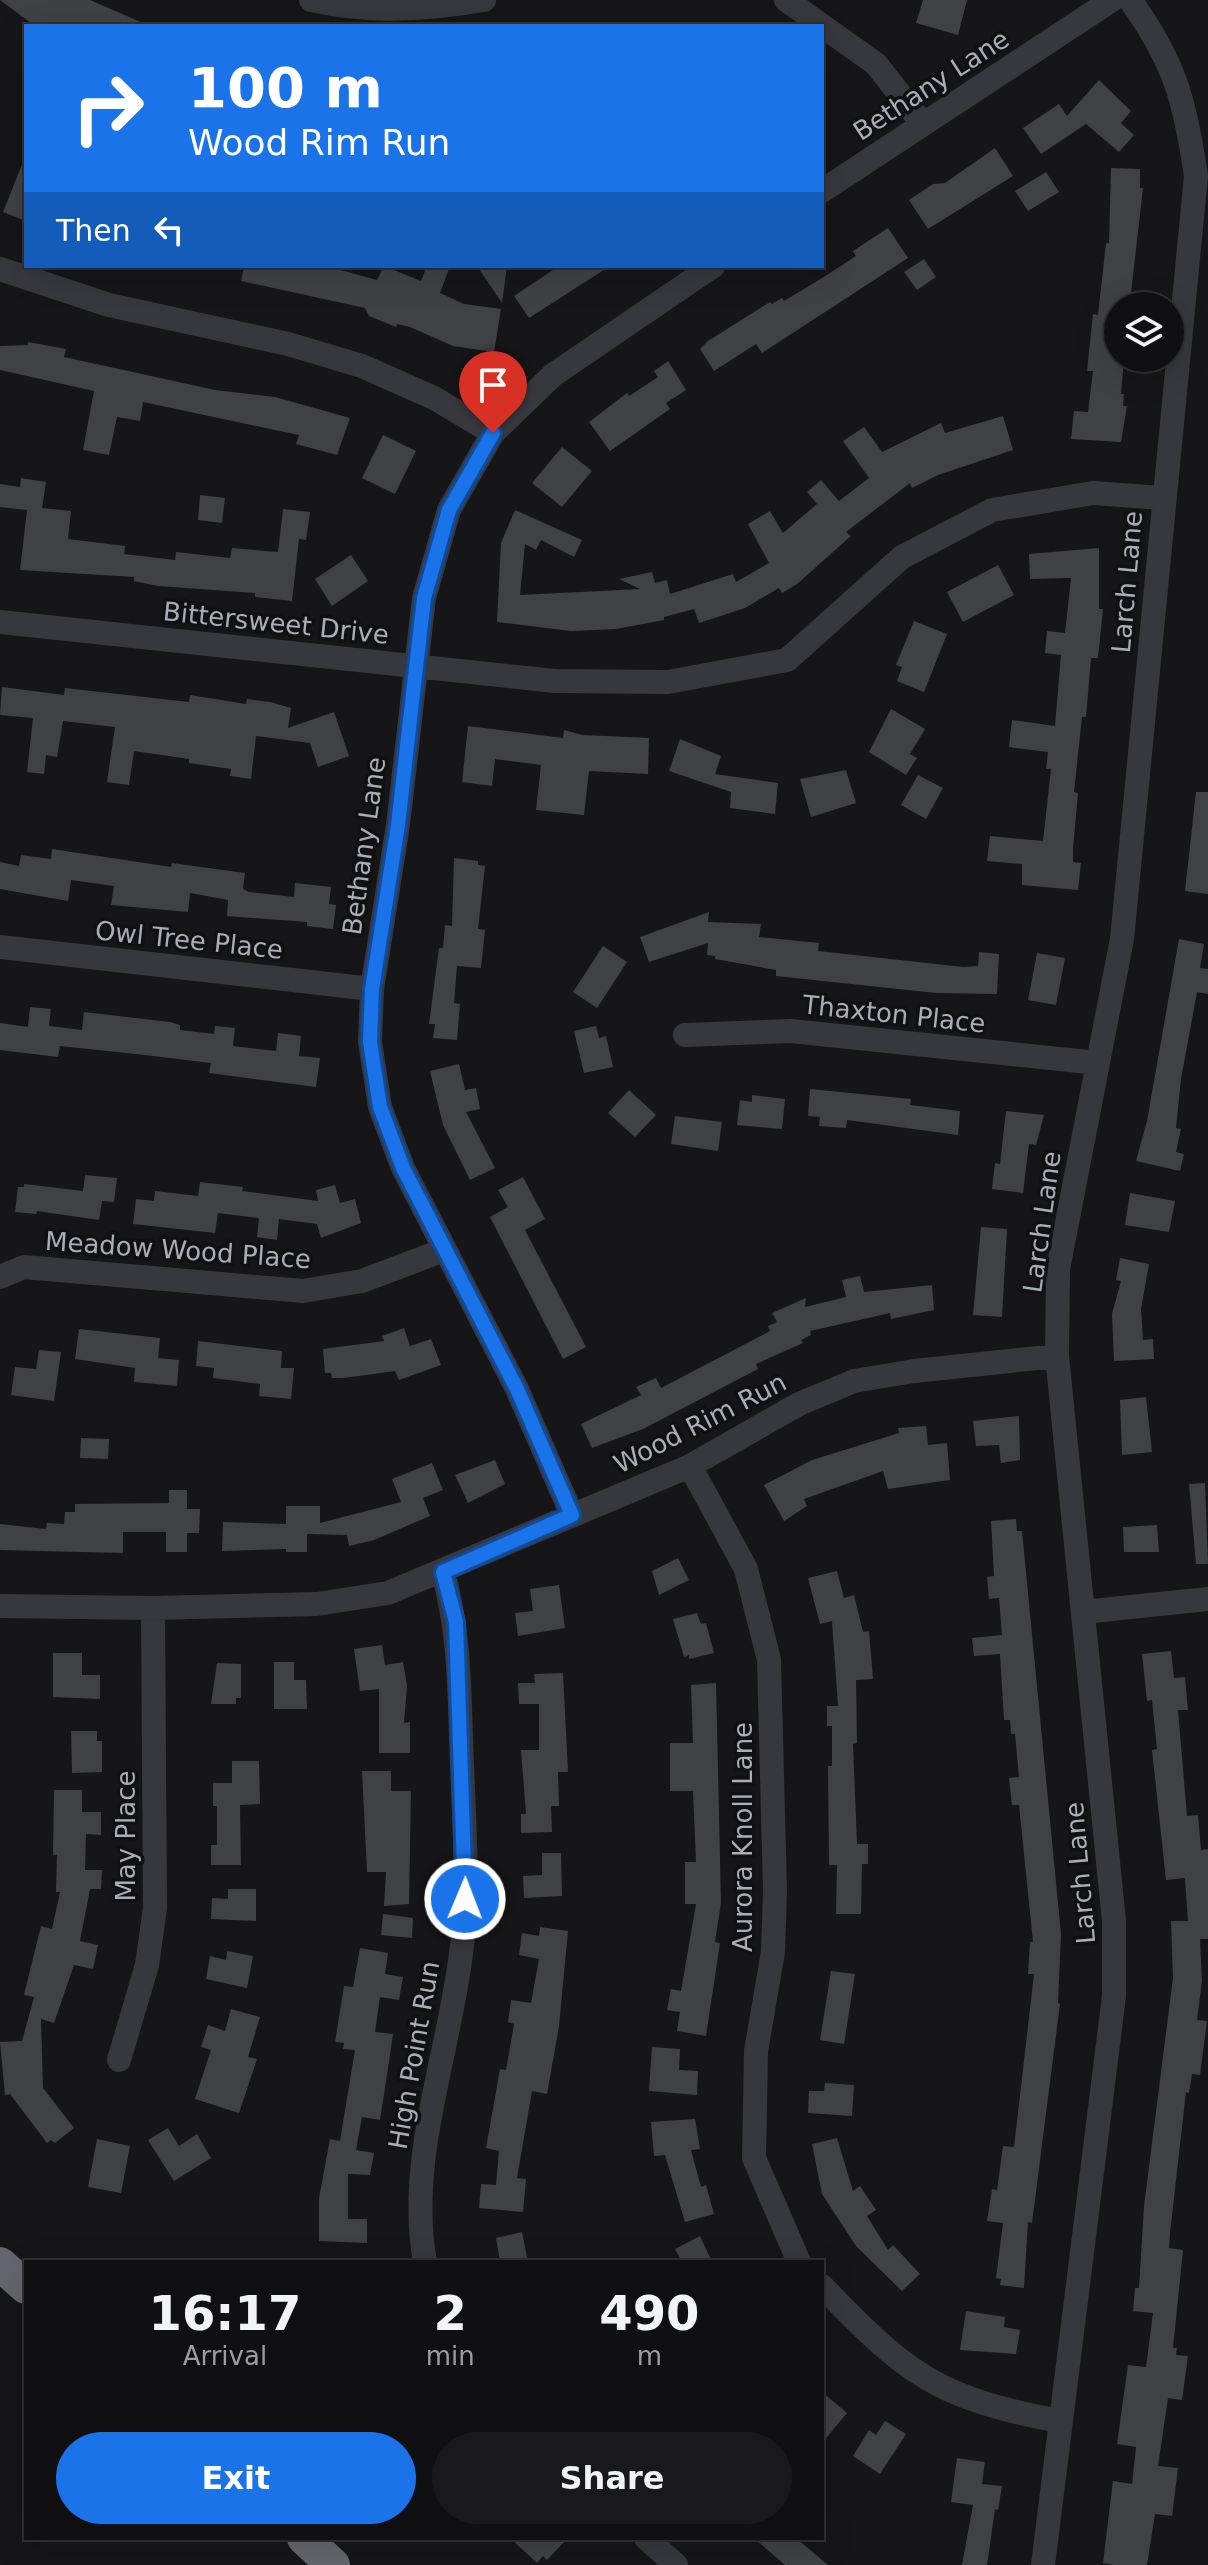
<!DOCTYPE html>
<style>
:root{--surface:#101012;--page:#19191b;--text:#f1f3f6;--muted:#9c9d9f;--line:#303032;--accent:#1a73e8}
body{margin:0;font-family:"DejaVu Sans",sans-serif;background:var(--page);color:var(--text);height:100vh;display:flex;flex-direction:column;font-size:30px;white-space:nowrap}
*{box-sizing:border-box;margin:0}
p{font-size:26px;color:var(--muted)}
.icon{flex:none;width:44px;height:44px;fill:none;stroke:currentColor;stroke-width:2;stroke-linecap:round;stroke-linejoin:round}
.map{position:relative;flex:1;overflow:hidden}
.sheet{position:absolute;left:24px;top:2260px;width:800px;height:280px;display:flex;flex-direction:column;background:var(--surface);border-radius:0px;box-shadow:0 8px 32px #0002,0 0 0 2px var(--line)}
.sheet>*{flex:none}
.top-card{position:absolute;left:24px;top:24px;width:800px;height:244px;border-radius:0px;box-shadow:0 8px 32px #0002,0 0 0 2px var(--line);background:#1a73e8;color:#fff;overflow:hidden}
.fabs{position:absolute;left:1104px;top:292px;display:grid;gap:16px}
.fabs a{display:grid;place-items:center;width:80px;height:80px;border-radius:50%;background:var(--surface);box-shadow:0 8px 32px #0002,0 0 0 2px var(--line);font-size:40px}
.pin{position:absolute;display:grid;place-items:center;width:68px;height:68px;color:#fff;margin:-82px -34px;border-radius:50% 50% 50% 0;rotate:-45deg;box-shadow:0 0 8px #0007}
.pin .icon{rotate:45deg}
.me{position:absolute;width:88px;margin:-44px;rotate:1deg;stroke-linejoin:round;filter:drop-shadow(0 0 6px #0008)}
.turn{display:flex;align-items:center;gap:28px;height:168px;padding:0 32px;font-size:36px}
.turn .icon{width:104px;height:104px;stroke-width:2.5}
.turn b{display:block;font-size:56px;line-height:68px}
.then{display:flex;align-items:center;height:76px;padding:0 32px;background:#0003;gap:16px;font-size:30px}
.eta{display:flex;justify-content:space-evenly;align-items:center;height:136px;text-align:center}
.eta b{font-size:48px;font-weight:700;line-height:56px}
.button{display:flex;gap:16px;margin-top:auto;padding:16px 32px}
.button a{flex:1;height:92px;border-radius:48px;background:var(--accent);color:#fff;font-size:32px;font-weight:700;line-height:92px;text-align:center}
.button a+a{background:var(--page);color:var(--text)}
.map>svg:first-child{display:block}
.building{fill:#404145}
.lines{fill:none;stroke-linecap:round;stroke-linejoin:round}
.minor{stroke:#37383d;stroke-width:24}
.highway{stroke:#63666e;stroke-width:34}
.route-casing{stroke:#114b97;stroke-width:20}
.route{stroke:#1a73e8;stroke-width:14}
.labels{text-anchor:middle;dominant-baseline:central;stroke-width:7;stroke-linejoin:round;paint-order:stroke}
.street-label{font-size:26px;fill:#a8adb8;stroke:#111113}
</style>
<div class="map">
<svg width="1208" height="2565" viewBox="0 0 1208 2565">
<rect width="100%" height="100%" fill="#161618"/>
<path class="building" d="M0,0H90L150,26H35Z
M923,0H967L958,35L916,23Z
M1099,80L1131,111L1121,123L1134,135L1119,152L1086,124L1041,154L1023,128L1059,104L1067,116Z
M995,148L1013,176L928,229L909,200L933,184L945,183Z
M25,157L26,158V221L3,212Z
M1111,168L1140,169V188H1143L1130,302L1118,301V358H1124L1121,394H1124L1123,406H1127L1121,442L1071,439L1074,411L1088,412L1093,371H1087L1093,314L1098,315L1106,243H1109Z
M1046,172L1059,192L1028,211L1015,191Z
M888,228L908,258L762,353L756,344L714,371L700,349L708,341L770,302L772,304L782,298L784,301L827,275L856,256L853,251Z
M924,259L936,277L917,290L904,272Z
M244,266H326L377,280L384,266L421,281L427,266H450L440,293L464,304L501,309L494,352L453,346L410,327L397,324L396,327L369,316L365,308L241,281Z
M477,266H507L502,303Z
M559,266H610L529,318L514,296Z
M28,342L66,349L64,357L215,390L275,397L350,418L337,455L296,444L299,435L143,402L140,421L117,417L109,455L83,450L94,391L0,370V346L28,345Z
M668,361L686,390L666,403L670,409L610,451L589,422L627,393L629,396L658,377L654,371Z
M1003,416L1013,450L938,475L912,488L910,483L846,532L851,536L797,584L782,593L779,588L745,608L699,623L694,609L664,617V620L616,629L571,631L497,622L501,543L515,510L582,540L574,557L541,540L536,550L525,544L520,595L640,589L619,579L652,572L655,583L667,580L670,594L733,574L736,582L769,563L748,524L770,511L783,533L817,504L807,492L821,480L839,501L869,478L843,441L864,427L882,452L941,423L945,433Z
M383,435L416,451L395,494L362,478Z
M562,447L592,471L562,507L532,483Z
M21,478L46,482L42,508L71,511L68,539L125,546L124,554L175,560L176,552L230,558L232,548L278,552L283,509L310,512L306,540L299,539L292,601L255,597V593L158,586L134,581V577L20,570L27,510L0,507V484L20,487Z
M200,495L225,498L222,523L198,520Z
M1099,548V609H1103L1098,658H1091L1086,717H1082L1074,792L1078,793L1073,849V862L1081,863L1078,890L1022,885V864L987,861L990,836L1043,841L1051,769H1046L1048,752L1009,747L1012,720L1055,726L1061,655L1045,653L1047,631L1065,633L1071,578L1030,579L1029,554Z
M351,555L368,581L332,606L315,579Z
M998,565L1014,595L963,622L947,592Z
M914,621L947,634L924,692L897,681L902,667L896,665Z
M2,687L64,695L65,688L189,702L190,695L246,704L247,699L270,702L291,708L288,728L334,712L349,756L318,767L310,743L256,736L251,779L230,776L231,769L189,763V759L134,751L129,785L107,782L115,727L63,721L57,757L46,755L44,774L27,772L33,718L0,715Z
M891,709L925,729L910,754L917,758L906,775L869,752Z
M468,726L563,738L564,730L583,735L649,738L648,774L589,771L584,815L536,810L541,765L495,759L492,786L462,782Z
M680,739L721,756L715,774L778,783L775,814L730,808L731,792L669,771Z
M846,770L856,803L811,817L800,779Z
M918,775L943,788L926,819L901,805Z
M1196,792H1208V894L1185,891Z
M52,849L171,867L172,863L245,873L243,889L249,892L294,897L295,883L331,887L329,904L336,905L333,929L307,926V922L227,916L228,900L190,893L188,912L111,905L114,886L71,880L68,901L0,889V862L19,866L21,855L51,859Z
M454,858L478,861V865L485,866L478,929L485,930L481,968L457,966L454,1003L460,1004L457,1040L433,1038L435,1024H429L439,948H443L445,925L452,926Z
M709,912L708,922L761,924L759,937L819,943L818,951L963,967L978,966L979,952L999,954L997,994L936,993L776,976V970L715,959V956L707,955L708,943L649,962L640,937Z
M1179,939L1204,944L1200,968L1208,969V994L1197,992L1181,1079L1176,1128L1181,1129L1176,1152L1184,1154L1180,1171L1136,1161L1147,1121Z
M603,946L627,962L597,1008L573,992Z
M1037,953L1065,958L1056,1005L1028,1000Z
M30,1007L51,1009L49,1026L82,1030L84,1012L170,1022L180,1025V1030L214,1034L215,1026L235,1028L233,1046L276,1051L278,1033L301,1036L299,1056L320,1058L316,1087L209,1073L211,1063L145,1055L60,1046L58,1057L0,1050V1023L28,1027Z
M596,1026L599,1038L606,1036L613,1067L584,1073L574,1031Z
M459,1064L465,1090L476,1088L480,1109L466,1112L495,1168L470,1180L443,1125L430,1071Z
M810,1089L911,1099L910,1105L960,1111L958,1135L847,1120L846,1128L819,1126L820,1117L808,1116Z
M629,1090L656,1115L635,1137L608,1113Z
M752,1095L785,1099L782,1129L737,1125L740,1100L752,1102Z
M1006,1111L1044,1115L1036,1145L1029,1144L1023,1193L992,1189L995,1163L1000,1164Z
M675,1116L722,1122L718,1151L671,1144Z
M85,1175L117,1178L114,1202L102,1201L99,1220L37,1211L36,1214L15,1212L18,1187H24V1184L83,1191Z
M523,1177L545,1219L525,1230L586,1347L563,1359L490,1217L508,1207L498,1190Z
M200,1182L243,1187L242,1191L318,1201L316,1190L335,1185L340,1203L355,1199L361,1223L321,1238L317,1224L279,1219L277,1240L257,1237L259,1218L218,1213L215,1233L133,1224L136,1199L154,1201L155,1191L198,1196Z
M1130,1193L1175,1201L1169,1232L1125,1225Z
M981,1227L1007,1229L1002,1317L973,1315Z
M1120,1258L1149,1264L1141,1309L1143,1340L1153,1339L1154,1359L1114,1361L1112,1314L1121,1281L1116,1280Z
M860,1276L864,1292L932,1285L934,1310L891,1319L890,1313L810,1331L811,1335L801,1340L803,1343L756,1364L758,1369L643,1429L592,1448L581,1424L641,1395L636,1387L656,1378L661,1388L770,1331L768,1326L777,1322L772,1313L806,1298L805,1307L846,1297L842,1280Z
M404,1328L410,1346L431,1339L441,1365L399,1380L395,1371L344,1378H332L331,1373H325L323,1349L384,1341L382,1336Z
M79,1329L160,1338L158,1358L179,1360L177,1386L134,1382L135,1368L75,1359Z
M198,1341L282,1351L281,1368H294L291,1399L259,1396L260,1384L213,1378L214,1368L196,1366Z
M39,1350L61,1352L54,1401L11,1395L15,1367L36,1369Z
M1146,1397L1152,1452L1122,1455L1120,1400Z
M1019,1416L1020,1460L1001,1463L999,1445L976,1446L973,1421Z
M926,1426L928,1445L947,1443L950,1480L888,1489L883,1471L804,1499L807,1506L784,1521L764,1485L812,1460L899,1433L898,1428Z
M81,1438L109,1439L108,1459L80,1458Z
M495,1460L505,1484L468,1503L455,1475Z
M432,1463L443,1490L423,1498L430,1516L374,1540L349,1546L347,1535L307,1534V1552H286V1549L222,1551L223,1522L286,1524V1506H320V1523L401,1502L392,1479Z
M1205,1483L1208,1564H1196L1189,1484Z
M169,1490H187V1509H200L199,1533H187V1552H166V1532H123V1553L0,1550V1524L46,1529L47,1523L64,1524L65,1512H75V1504L169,1503Z
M1016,1519L1017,1531H1022L1061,1934L1058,2003L1060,2004L1032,2223L1028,2222L1024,2288L1000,2285L1001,2279L996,2278L1003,2223L987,2221L992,2189L997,2190L1003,2146L1014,2147L1034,1974H1028L1030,1942H1033L1019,1805H1012L1009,1778L1019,1777L1015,1734H1011L1010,1720H1004L1000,1654L974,1656L972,1638L1002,1635L999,1598L989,1599L987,1577L994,1576L991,1521Z
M1157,1525L1159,1552H1124L1123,1527Z
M678,1558L689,1580L659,1595L652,1571Z
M837,1571L844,1598L854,1595L863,1632L869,1631L873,1679L856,1680L857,1743L853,1744L857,1844H868V1864H862L861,1914H836L837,1865H829L828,1766H832V1726H827V1706H838L832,1621L820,1624L808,1578Z
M559,1585L565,1628L518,1636L515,1613L533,1611L530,1589Z
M697,1613L701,1624L706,1623L714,1653L689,1659V1655L684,1657L673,1619Z
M382,1645L385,1665L403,1662L407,1686L404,1723L410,1722V1753H379V1689L360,1691L354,1649Z
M1171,1651L1174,1678L1185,1677L1188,1710H1178L1187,1816L1198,1815L1201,1850L1208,1849V1939H1200L1202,1981L1197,2020L1207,2021L1200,2075L1192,2074L1189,2093L1186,2092L1170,2233L1169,2248L1183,2250L1173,2348H1177L1176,2355L1188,2356L1182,2400L1168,2398L1158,2466L1178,2468L1172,2516L1155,2514L1147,2565H1114L1103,2563L1113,2481L1132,2484L1136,2447L1117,2444L1128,2365L1146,2367L1153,2313L1133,2311L1135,2288H1139L1144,2206L1173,1978L1171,1921H1188L1185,1878L1166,1880L1152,1750L1157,1749L1152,1700L1147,1701L1142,1654Z
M53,1653H82V1675H100V1699L53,1697Z
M274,1662H294V1680H306L307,1709H274Z
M217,1663L241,1664V1698H236V1704H211Z
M563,1673L568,1772H558L559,1806H551L552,1832L521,1833V1814H526L521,1750H539V1704H519L518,1683H535L534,1674Z
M716,1683L721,1903L715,1942L720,1943L706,2036L677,2031L680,2012L667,2010L671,1989L681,1991L696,1904H685V1862H696L693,1791H670V1743H693L691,1685Z
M71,1731H97V1741H102V1772L72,1773Z
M232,1761H259L260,1804L240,1805L241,1865H211V1845H217V1806H213V1783H232Z
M362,1771H391V1791H411L409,1904L384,1906L386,1872H367Z
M54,1790H82V1812H101V1835L86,1834L85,1870H102L101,1889H90L80,1941L98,1945L93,1969L74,1965L54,2023L41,2019L43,2088L74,2128L55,2143L51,2140L47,2143L10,2094L5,2095L0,2042L22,2041L34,1997L24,1995L41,1926L52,1929L60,1892H56L57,1855H53Z
M542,1853H561L562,1896L524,1898L523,1876L542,1875Z
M228,1889H256V1921L211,1919L212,1898L228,1899Z
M383,1914L413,1918L412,1938L381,1935Z
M540,1927L568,1931L559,2026L547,2094L532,2091L517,2178L526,2179L523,2212L479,2208L481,2184L496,2185L499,2151L486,2148L500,2069L506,2070L514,2024L508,2022L511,2000L531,2003L539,1959L519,1955L522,1933L539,1936Z
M360,1948L388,1953L385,1974L403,1977L399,2000L380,1997L375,2032L393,2034L387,2075L380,2120L362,2117L356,2150L374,2153L370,2175L348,2174V2219H367V2243L319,2241V2198L330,2139L340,2141L355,2050L343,2049L344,2043L335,2042L344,1986L353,1987Z
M227,1951L253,1956L247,1988L206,1979L210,1956L226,1960Z
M831,1971L855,1974L844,2044L820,2040Z
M231,2009L260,2017L248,2057L257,2059L239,2113L195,2099L211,2050L201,2047L208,2025L225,2031Z
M652,2047L680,2049L679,2070L698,2071L697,2095L649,2091Z
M825,2083L854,2085L852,2116L808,2113L809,2091H824Z
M695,2119L700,2149L691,2150L701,2187L706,2185L714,2214L685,2222L665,2155L654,2156L651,2122Z
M168,2128L179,2146L197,2134L211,2158L174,2181L148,2140Z
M837,2138L853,2191L860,2186L876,2210L867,2216L888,2250L893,2245L920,2274L902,2291L856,2246L822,2194L812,2144Z
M97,2139L130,2146L121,2193L88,2187Z
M522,2232L528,2262H500L496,2238Z
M700,2236L712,2262H682L675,2249Z
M966,2311L1005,2317L1004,2327L1020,2330L1016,2354L960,2350Z
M822,2392L847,2413L822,2443Z
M885,2421L906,2434L880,2474L853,2456L869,2430L876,2435Z
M957,2458L985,2462L982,2484L1002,2486L998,2510L995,2509L987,2565H962L973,2505L951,2502Z
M510,2538H568L547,2560L543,2556L537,2563Z
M754,2538H796L828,2565H785Z"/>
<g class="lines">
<path class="minor" d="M311,0C370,13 425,10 484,0
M786,0L876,64L922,123
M822,191L1112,0
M0,269L109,305L288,344L362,366L434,398L493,433
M0,622L555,681L668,682L787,660L902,557L992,510L1093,493L1163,498
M0,947L372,989
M685,1035L791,1031L1098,1063
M0,1277L24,1267L303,1291L362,1281L444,1250
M690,1466L746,1569L769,1660L775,1891L773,1952L756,2051L754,2158L799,2262
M572,1515L517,1389L403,1168L380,1107L370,1042L372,989L398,825L424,598L449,510L493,433L553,375L713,266
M0,1606L153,1608L317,1604L388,1593L690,1466L799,1404L854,1381L914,1371L1057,1356
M1083,1612L1208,1599
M119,2060L147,1965L155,1908L153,1608
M425,2262C406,2157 451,2050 462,1945C469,1885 464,1824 462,1764C459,1696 461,1638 443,1572
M822,2286C857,2322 895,2363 941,2386C977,2404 1020,2414 1060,2421
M646,2538L676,2565
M1043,2565L1114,1996V1921L1057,1356L1058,1269L1122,939L1196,176C1185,101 1175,62 1130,0"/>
<path class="highway" d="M0,2264L26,2287
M304,2538L333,2565"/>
</g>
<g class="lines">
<g class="route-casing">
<path id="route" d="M465,1899L456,1622L443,1572L572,1515L517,1389L403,1168L380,1107L370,1042L372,989L398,825L424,598L449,510L493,433"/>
</g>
<use href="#route" class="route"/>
</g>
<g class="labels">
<g class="street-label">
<text transform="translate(931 85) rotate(-33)">Bethany Lane</text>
<text transform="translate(1127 582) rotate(-85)">Larch Lane</text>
<text transform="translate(276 623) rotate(6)">Bittersweet Drive</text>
<text transform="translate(364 846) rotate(-82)">Bethany Lane</text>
<text transform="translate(189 940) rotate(6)">Owl Tree Place</text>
<text transform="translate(894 1014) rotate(6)">Thaxton Place</text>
<text transform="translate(1042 1222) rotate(-82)">Larch Lane</text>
<text transform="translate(178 1250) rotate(4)">Meadow Wood Place</text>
<text transform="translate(700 1423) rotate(-27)">Wood Rim Run</text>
<text transform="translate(126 1836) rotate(-90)">May Place</text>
<text transform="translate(743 1837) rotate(-90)">Aurora Knoll Lane</text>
<text transform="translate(1080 1873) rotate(-95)">Larch Lane</text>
<text transform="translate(414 2055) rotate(-80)">High Point Run</text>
</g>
</g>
</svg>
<div class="fabs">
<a><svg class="icon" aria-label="layers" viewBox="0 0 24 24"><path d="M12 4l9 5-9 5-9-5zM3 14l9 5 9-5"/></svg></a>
</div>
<div class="pin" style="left:493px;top:433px;background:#d93025"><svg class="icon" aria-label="arrive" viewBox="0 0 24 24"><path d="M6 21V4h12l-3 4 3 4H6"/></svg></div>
<svg class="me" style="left:465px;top:1899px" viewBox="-20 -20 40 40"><circle r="17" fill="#1a73e8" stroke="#fff" stroke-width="3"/><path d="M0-11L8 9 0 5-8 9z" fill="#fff"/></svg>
<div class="top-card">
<div class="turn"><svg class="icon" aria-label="right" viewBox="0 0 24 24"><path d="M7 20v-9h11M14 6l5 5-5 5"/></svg><div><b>100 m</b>Wood Rim Run</div></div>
<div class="then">Then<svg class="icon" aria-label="left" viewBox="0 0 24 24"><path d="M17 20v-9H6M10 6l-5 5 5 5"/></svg></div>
</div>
<section class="sheet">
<div class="eta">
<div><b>16:17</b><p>Arrival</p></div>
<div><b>2</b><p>min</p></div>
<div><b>490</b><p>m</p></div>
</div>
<div class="button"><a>Exit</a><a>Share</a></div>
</section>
</div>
